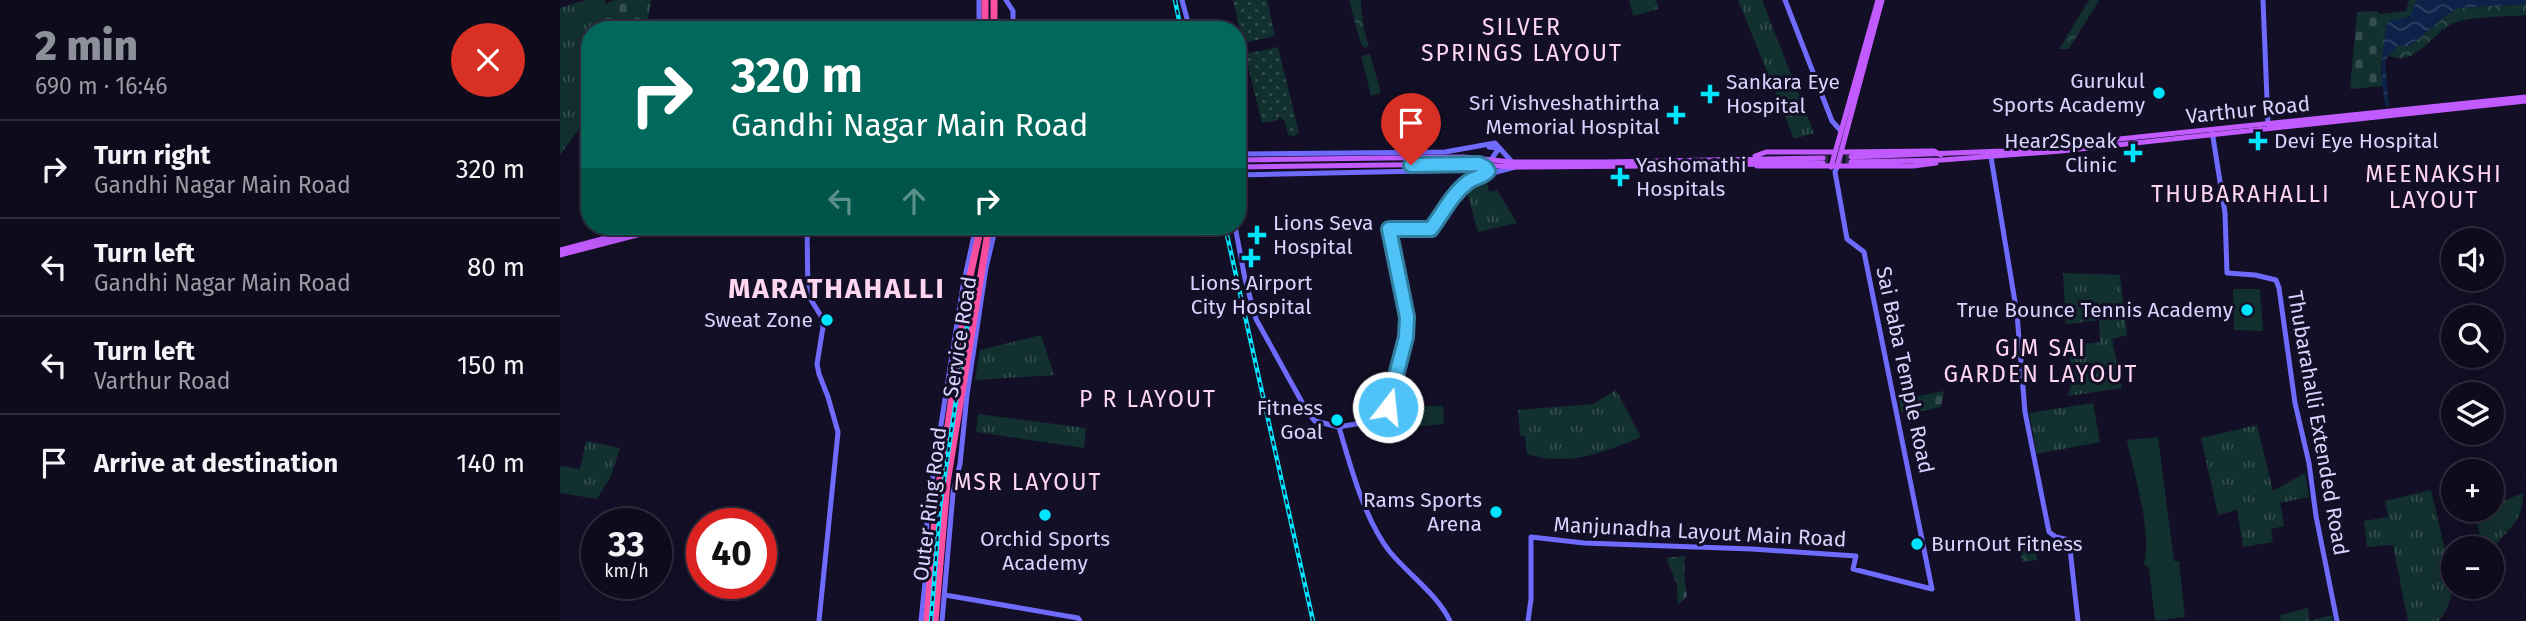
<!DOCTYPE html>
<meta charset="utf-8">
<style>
:root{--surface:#0e0b1c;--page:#1c1929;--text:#f1f3f6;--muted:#9b9ba3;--line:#2e2b3b;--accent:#8c9099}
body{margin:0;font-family:"Fira Sans",sans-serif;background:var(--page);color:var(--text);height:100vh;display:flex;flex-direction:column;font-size:26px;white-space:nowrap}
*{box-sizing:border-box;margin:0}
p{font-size:23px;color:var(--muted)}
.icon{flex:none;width:38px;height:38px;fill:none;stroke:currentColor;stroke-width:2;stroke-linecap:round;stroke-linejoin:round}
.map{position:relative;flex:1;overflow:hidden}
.sheet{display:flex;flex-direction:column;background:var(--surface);width:560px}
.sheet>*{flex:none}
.banner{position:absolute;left:21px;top:21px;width:665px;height:214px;border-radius:28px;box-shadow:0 7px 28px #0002,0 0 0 2px var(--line);background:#00695c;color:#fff;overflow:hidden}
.fabs{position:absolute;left:1881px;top:228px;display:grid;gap:14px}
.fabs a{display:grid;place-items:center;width:63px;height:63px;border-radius:50%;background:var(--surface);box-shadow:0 7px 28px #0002,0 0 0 2px var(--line);font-size:35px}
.speed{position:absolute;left:21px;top:508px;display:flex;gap:14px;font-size:35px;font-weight:700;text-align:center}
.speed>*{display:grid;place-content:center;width:91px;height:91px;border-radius:50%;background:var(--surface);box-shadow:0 7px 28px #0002,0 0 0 2px var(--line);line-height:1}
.speed small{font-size:18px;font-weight:400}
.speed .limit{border:10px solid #d22;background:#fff;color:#111}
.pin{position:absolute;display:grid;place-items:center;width:60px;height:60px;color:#fff;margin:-72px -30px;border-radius:50% 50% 50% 0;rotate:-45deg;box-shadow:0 0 7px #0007}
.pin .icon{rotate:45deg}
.me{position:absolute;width:77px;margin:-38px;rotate:16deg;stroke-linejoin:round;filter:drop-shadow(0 0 5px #0008)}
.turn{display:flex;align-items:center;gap:24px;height:147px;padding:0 35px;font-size:32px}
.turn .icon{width:91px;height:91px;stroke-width:2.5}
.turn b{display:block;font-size:49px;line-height:60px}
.lanes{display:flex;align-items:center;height:66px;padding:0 35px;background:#0003;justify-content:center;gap:35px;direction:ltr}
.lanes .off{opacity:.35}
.round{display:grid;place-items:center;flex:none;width:74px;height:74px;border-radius:37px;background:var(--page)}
.head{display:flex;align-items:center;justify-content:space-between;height:119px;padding:0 35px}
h1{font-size:42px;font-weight:800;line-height:52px;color:var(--accent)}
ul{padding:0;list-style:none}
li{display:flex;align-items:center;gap:21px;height:98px;padding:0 35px;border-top:2px solid var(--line)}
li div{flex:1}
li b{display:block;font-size:26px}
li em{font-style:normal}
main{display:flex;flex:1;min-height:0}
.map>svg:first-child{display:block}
.grass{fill:url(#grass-tufts)}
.cemetery{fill:url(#cemetery-stones)}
.park{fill:url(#park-crowns)}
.garden{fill:url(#garden-dots)}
.pitch{fill:#12302f}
.water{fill:url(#water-waves)}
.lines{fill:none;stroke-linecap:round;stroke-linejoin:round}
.primary-tunnel{stroke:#312d47;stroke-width:5;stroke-dasharray:5 2.5;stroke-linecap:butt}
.secondary{stroke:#6f6bff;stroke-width:5}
.primary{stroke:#c25bff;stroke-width:5}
.highway{stroke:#ff4fa3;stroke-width:7}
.rail-casing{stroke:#00e5ff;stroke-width:4.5}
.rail{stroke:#130f26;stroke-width:2;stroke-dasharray:5;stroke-linecap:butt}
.route-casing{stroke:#337fa1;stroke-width:18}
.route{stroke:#4fc3f7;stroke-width:12}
.poi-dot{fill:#00e5ff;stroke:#130f26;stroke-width:2.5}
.labels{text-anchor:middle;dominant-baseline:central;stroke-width:6;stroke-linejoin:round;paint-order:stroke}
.poi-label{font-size:21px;fill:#d9d4ff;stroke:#130f26;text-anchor:end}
.street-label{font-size:21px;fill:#d9d4ff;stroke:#130f26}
.neighbourhood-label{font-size:23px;letter-spacing:2px;fill:#ffd6f0;stroke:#130f26}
.district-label{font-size:28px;font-weight:bold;letter-spacing:2px;fill:#ffd6f0;stroke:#130f26}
</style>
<main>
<section class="sheet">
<div class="head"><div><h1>2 min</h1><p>690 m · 16:46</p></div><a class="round" style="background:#d93025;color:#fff"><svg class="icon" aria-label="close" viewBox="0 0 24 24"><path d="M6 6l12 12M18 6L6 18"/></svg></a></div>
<ul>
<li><svg class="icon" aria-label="right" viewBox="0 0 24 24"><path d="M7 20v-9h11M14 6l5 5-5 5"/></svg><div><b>Turn right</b><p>Gandhi Nagar Main Road</p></div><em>320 m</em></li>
<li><svg class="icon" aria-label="left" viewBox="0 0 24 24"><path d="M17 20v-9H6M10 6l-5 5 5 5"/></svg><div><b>Turn left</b><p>Gandhi Nagar Main Road</p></div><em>80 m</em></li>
<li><svg class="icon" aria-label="left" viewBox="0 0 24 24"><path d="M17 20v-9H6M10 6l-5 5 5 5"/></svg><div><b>Turn left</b><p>Varthur Road</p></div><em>150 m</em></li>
<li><svg class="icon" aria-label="arrive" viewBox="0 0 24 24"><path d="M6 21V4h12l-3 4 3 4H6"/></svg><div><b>Arrive at destination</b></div><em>140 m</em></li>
</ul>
</section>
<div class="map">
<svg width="1966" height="621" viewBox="0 0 1966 621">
<defs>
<pattern id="grass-tufts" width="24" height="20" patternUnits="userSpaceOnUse" patternTransform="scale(1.75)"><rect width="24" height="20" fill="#12302f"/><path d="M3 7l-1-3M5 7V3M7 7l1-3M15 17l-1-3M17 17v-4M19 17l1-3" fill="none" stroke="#344d4e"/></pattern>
<pattern id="cemetery-stones" width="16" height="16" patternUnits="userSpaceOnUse" patternTransform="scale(1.75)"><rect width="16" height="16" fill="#12302f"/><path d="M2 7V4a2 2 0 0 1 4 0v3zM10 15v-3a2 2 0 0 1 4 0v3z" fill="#344d4e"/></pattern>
<pattern id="park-crowns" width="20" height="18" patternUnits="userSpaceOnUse" patternTransform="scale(1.75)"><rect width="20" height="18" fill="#12302f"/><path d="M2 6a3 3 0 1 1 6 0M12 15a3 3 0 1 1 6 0" fill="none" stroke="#344d4e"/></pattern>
<pattern id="garden-dots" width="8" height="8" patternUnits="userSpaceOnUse" patternTransform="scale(1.75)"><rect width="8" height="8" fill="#12302f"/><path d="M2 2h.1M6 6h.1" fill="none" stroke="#344d4e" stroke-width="1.8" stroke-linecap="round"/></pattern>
<pattern id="water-waves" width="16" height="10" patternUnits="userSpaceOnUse" patternTransform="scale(1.75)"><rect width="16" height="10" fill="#0c2248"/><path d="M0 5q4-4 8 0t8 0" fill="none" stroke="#2f4163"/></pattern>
</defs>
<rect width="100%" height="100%" fill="#130f26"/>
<path class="grass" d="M26,0H45L48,30H30V127L19,129L0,155V8Z
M1069,0H1096L1099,9L1073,16Z
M1178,0H1202L1254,133L1234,139Z
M926,180L929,192L937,190L957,223L918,232L906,188Z
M1503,273L1560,275L1567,335L1552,339L1562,388L1508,396L1512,379L1509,346L1540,342L1539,320L1506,324Z
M481,335L494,375L415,380L420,350Z
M1056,390L1081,437C1043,453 1008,467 967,454L965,437L960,435L958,410L1033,404Z
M1533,403L1540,442L1477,454L1469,413Z
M418,414L526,428L524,448L416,432Z
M1697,425L1713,491L1745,473L1749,497L1720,503L1724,526L1711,529L1713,542L1683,547L1677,510L1658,515L1641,438Z
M26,441L60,448L51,476L37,499L0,493V466L20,469Z
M1871,490L1886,554L1893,553C1894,576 1895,602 1879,621H1848L1833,545L1807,547L1804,521L1828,517L1825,501Z
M1963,493C1964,520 1949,529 1932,548H1912L1922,545L1914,509H1932V495L1943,501Z
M1748,608L1750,621L1772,615L1773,621H1721L1720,615Z"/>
<path class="cemetery" d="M56,0H91L86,30H48L45,4Z
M1817,11L1820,14L1818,48L1823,52L1821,72L1823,86L1790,89L1797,12Z
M1384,391L1381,407L1362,411L1341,412L1339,400Z
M1125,556L1124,574L1127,596L1118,605L1117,584L1106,558Z"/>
<path class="park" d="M789,0H801C801,10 804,34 809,45L805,48L801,44Z
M1529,0H1539L1509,49H1499Z
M1849,0H1857L1852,15L1842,20H1832L1837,46H1848L1854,43L1885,16L1897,8L1966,4V15C1944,17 1920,16 1899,21C1870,29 1854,79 1818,48V24L1820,14L1846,11Z
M1474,537L1477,560L1462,562L1460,543Z"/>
<path class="garden" d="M673,0H707L715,36L683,43Z
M718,47L739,133L734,136L728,135L725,121L719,117L718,120L702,123L685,54Z"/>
<path class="pitch" d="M810,54L821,93L811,96L801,56Z
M1673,289H1700L1703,331L1674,330Z
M833,405L883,406L884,424L822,430V418Z
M1598,437L1614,561H1619L1625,617L1595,621L1589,568L1584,564C1592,528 1574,476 1567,440Z"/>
<path class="water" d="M1857,0H1966V4L1897,8L1885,16L1854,43L1848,46H1837L1825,60L1829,107H1826C1819,78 1823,53 1826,24L1832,20L1849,18Z"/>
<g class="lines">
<path class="primary-tunnel" d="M1263,158L1291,157
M1263,163L1291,162"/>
<path class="secondary" d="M419,0V30
M446,0L453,11V30
M622,0L630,30
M1225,0L1272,121L1281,131
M1703,0L1708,124
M1652,131L1665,213L1667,273L1695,275L1716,280L1719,288L1735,403L1749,463L1756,516L1777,621
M929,147L936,148L937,151L931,160
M677,154L885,152L935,143L952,162
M1431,157L1457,314L1465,412L1489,532L1496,537L1509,540L1518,621
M677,175L908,170L925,175L955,167
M247,226L248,295L261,316L263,327L257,364L259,374L268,397L278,432L259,621
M675,226L685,279L696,319L748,413L755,421L779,427C790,465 805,521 830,552C849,575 877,594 890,621
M779,427C791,424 810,424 820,416C835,404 849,333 847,313C843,285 828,257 829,229H871C887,207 898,184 925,175
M385,595L518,618L520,621
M361,621L366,572L367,513L403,286L416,226
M382,621L393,493L400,464L407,395L426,268L436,226
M968,621L971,599V537L1024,543L1192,549L1296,556L1293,569L1372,589L1304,252L1287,239L1275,172L1277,167"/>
<path class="primary" d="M1281,152L1374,151L1381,155
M1195,156L1206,152H1275
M1291,157L1443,151L1966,97
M677,160L904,157L952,162H1045L1263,158
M1291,162L1382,160L1501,151L1966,101
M1197,166H1353L1376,163
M677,167L904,164L955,167L1090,166L1263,163
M1271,167L1318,0
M1277,167L1322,0
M0,250L91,226
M0,255L112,226"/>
<path class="highway" d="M425,30V0
M434,30V0
M367,621L376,506L410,276L421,226
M375,621L387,483L429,226"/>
<g class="rail-casing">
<path id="rail" d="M615,0L621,30
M665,226L753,621
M371,621L380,507L409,314"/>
</g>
<use href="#rail" class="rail"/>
</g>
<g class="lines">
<g class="route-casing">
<path id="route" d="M828,407L846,337L847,317L829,229H871C883,213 892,194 908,182C915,177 923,177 928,171L925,167L919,164L851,165"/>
</g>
<use href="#route" class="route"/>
</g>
<g class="poi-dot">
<circle cx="1599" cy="93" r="7"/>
<path d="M1146.5 83.5h7v7h7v7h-7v7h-7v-7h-7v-7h7z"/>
<path d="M1112.5 104.5h7v7h7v7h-7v7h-7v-7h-7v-7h7z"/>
<path d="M1694.5 130.5h7v7h7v7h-7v7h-7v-7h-7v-7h7z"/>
<path d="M1569.5 142.5h7v7h7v7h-7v7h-7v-7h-7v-7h7z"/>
<path d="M1056.5 166.5h7v7h7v7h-7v7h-7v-7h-7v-7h7z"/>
<path d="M693.5 224.5h7v7h7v7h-7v7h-7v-7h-7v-7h7z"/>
<path d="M687.5 247.5h7v7h7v7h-7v7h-7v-7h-7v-7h7z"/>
<circle cx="1687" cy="310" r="7"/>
<circle cx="267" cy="320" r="7"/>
<circle cx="777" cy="420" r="7"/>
<circle cx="936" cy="512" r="7"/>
<circle cx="485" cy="515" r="7"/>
<circle cx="1357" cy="544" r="7"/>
</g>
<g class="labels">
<g class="poi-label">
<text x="1585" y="81">Gurukul<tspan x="1585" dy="24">Sports Academy</tspan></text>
<text x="1166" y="82" text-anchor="start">Sankara Eye<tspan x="1166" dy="24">Hospital</tspan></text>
<text x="1100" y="103">Sri Vishveshathirtha<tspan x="1100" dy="24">Memorial Hospital</tspan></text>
<text x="1557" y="141">Hear2Speak<tspan x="1557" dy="24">Clinic</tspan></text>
<text x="1714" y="141" text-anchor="start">Devi Eye Hospital</text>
<text x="1076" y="165" text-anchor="start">Yashomathi<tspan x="1076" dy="24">Hospitals</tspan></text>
<text x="713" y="223" text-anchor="start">Lions Seva<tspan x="713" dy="24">Hospital</tspan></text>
<text x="691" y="283" text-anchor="middle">Lions Airport<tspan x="691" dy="24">City Hospital</tspan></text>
<text x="1673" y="310">True Bounce Tennis Academy</text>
<text x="253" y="320">Sweat Zone</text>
<text x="763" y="408">Fitness<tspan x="763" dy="24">Goal</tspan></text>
<text x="922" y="500">Rams Sports<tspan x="922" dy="24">Arena</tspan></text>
<text x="485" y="539" text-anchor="middle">Orchid Sports<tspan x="485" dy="24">Academy</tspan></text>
<text x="1371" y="544" text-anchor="start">BurnOut Fitness</text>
</g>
<g class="street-label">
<text transform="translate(1688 110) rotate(-6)">Varthur Road</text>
<text transform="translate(400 337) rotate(-81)">Service Road</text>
<text transform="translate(1345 370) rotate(78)">Sai Baba Temple Road</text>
<text transform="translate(1758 423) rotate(80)">Thubarahalli Extended Road</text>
<text transform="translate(370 504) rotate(-83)">Outer Ring Road</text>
<text transform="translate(1140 532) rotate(3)">Manjunadha Layout Main Road</text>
</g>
<g class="neighbourhood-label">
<text x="962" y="27">SILVER<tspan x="962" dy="26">SPRINGS LAYOUT</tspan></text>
<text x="1874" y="174">MEENAKSHI<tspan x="1874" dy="26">LAYOUT</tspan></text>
<text x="1681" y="194">THUBARAHALLI</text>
<text x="1481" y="348">GJM SAI<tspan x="1481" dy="26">GARDEN LAYOUT</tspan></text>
<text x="588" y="399">P R LAYOUT</text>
<text x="468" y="482">MSR LAYOUT</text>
</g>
<g class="district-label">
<text x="277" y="288">MARATHAHALLI</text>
</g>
</g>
</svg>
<div class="fabs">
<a><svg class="icon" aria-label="sound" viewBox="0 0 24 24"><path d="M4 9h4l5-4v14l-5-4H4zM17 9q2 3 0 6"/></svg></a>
<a><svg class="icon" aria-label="search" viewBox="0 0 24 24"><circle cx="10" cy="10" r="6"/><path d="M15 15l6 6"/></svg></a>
<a><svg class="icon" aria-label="layers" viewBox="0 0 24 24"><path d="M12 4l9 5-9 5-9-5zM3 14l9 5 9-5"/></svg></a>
<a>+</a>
<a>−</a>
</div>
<div class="speed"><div>33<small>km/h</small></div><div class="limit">40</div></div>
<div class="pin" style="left:851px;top:165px;background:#d93025"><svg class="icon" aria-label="arrive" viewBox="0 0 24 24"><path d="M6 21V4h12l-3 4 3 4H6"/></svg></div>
<svg class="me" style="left:828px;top:407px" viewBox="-20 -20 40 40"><circle r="17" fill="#4fc3f7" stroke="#fff" stroke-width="3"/><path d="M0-11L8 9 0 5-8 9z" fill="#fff"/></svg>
<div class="banner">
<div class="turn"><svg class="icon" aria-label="right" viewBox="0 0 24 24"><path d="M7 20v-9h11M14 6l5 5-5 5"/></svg><div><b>320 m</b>Gandhi Nagar Main Road</div></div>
<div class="lanes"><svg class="icon off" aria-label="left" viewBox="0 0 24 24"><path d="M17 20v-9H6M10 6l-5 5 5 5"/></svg><svg class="icon off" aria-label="ahead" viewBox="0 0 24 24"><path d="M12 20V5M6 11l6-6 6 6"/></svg><svg class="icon" aria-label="right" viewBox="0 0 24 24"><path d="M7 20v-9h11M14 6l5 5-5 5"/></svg></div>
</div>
</div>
</main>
